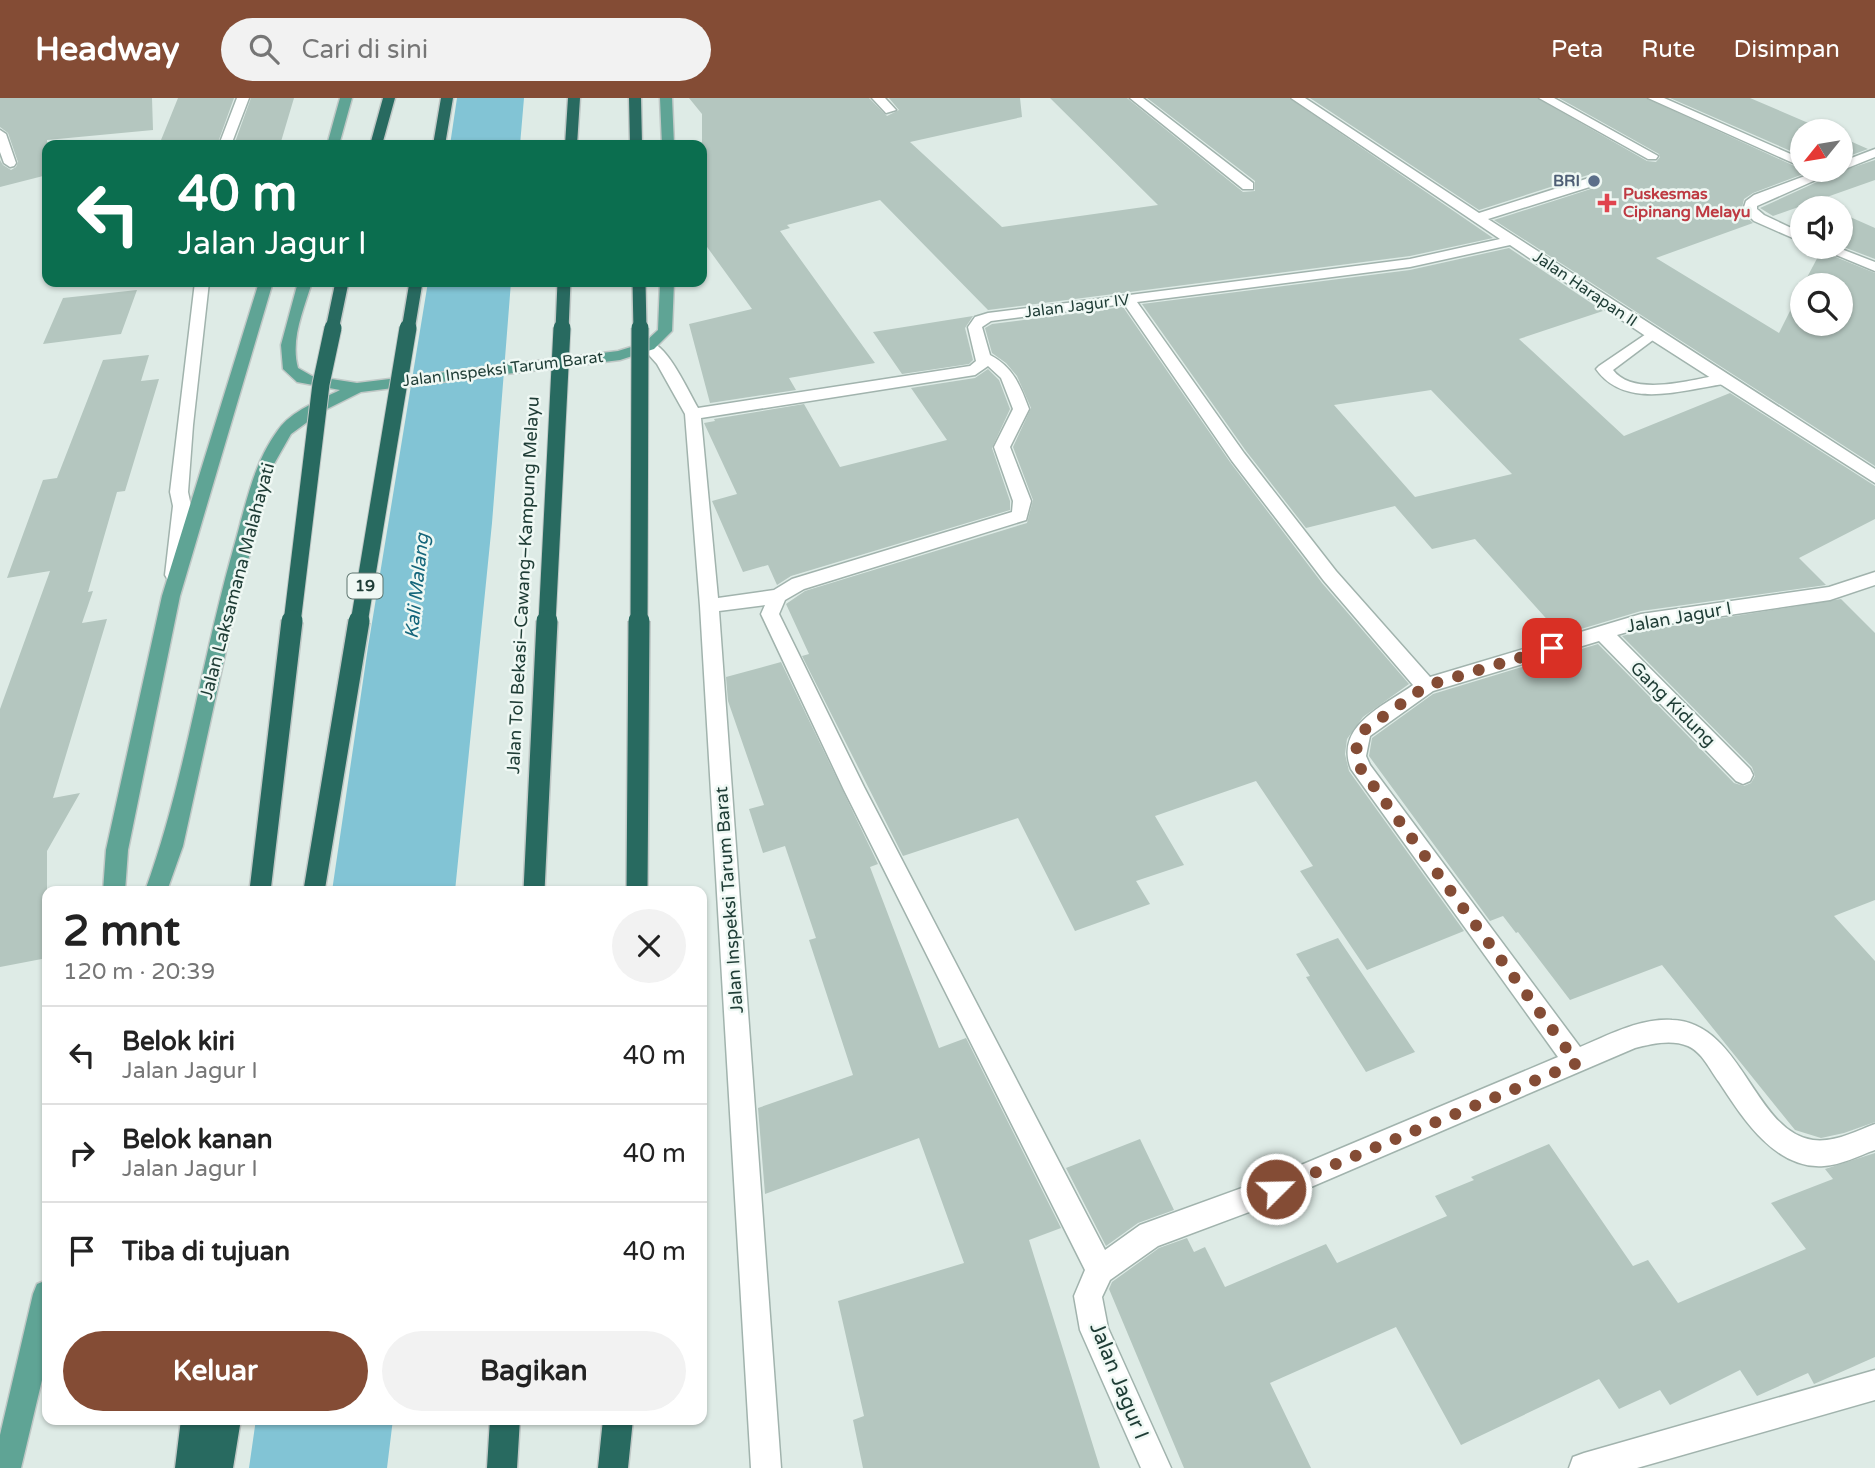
<!DOCTYPE html>
<html lang="id">
<meta charset="utf-8">
<style>
:root{--surface:#fff;--page:#f2f2f2;--text:#222;--muted:#767676;--line:#e0e0e0;--accent:#844c35}
body{margin:0;font-family:"Varela Round",sans-serif;background:var(--page);color:var(--text);height:100vh;display:flex;flex-direction:column;font-size:26px;white-space:nowrap}
*{box-sizing:border-box;margin:0}
p{font-size:23px;color:var(--muted)}
.icon{flex:none;width:38px;height:38px;fill:none;stroke:currentColor;stroke-width:2;stroke-linecap:round;stroke-linejoin:round}
.map{position:relative;flex:1;overflow:hidden}
.sheet{position:absolute;left:42px;top:788px;width:665px;height:539px;display:flex;flex-direction:column;background:var(--surface);border-radius:14px;box-shadow:0 2px 5px #0004}
.sheet>*{flex:none}
.hud{position:absolute;left:42px;top:42px;width:665px;height:147px;border-radius:14px;box-shadow:0 2px 5px #0004;background:#0b6e4f;color:#fff;overflow:hidden}
.needle{width:46px;rotate:240deg}
.tools{position:absolute;left:1790px;top:21px;display:grid;gap:14px}
.tools a{display:grid;place-items:center;width:63px;height:63px;border-radius:50%;background:var(--surface);box-shadow:0 2px 5px #0004;font-size:35px}
.pin{position:absolute;display:grid;place-items:center;width:60px;height:60px;color:#fff;margin:-30px;border-radius:14px;box-shadow:0 4px 10px #0006}
.me{position:absolute;width:77px;margin:-38px;rotate:67deg;stroke-linejoin:round;filter:drop-shadow(0 0 5px #0008)}
.turn{display:flex;align-items:center;gap:24px;height:147px;padding:0 21px;font-size:32px}
.turn .icon{width:91px;height:91px;stroke-width:2.5}
.turn b{display:block;font-size:49px;line-height:60px}
.round{display:grid;place-items:center;flex:none;width:74px;height:74px;border-radius:37px;background:var(--page)}
.summary{display:flex;align-items:center;justify-content:space-between;height:119px;padding:0 21px}
h1{font-size:42px;font-weight:800;line-height:52px}
.action{display:flex;gap:14px;margin-top:auto;padding:14px 21px}
.action a{flex:1;height:80px;border-radius:42px;background:var(--accent);color:#fff;font-size:28px;font-weight:800;line-height:80px;text-align:center}
.action a+a{background:var(--page);color:var(--text)}
ul{padding:0;list-style:none}
li{display:flex;align-items:center;gap:21px;height:98px;padding:0 21px;border-top:2px solid var(--line)}
li div{flex:1}
li b{display:block;font-size:26px}
li em{font-style:normal}
header{display:flex;align-items:center;gap:42px;box-sizing:border-box;height:98px;padding:0 35px;background:var(--accent);color:#fff}
header strong{font-size:33px}
nav{display:flex;gap:38px;margin-inline-start:auto;font-size:24px}
.search{width:490px;height:63px;background:var(--page);display:flex;align-items:center;gap:18px;box-sizing:border-box;padding:0 24px;border-radius:38px;color:var(--muted);font-size:26px}
.map>svg:first-child{display:block}
.water{fill:#82c4d5}
.building{fill:#b4c6bf;fill-rule:evenodd}
.lines{fill:none;stroke-linecap:round;stroke-linejoin:round}
.service-casing{stroke:#a1b3ad;stroke-width:3}
.minor-casing{stroke:#a1b3ad;stroke-width:3}
.primary-casing{stroke:#c0c8c6;stroke-width:3}
.motorway-casing{stroke:#c0c8c6;stroke-width:3}
.service{fill:#fff;fill-rule:evenodd}
.minor{fill:#fff;fill-rule:evenodd}
.primary{fill:#5fa495;fill-rule:evenodd}
.motorway{fill:#286a60;fill-rule:evenodd}
.motorway-bridge-far2-casing{stroke:#c0c8c6;stroke-width:16;stroke-linecap:butt}
.motorway-bridge-far1-casing{stroke:#c0c8c6;stroke-width:19;stroke-linecap:butt}
.motorway-bridge-casing{stroke:#c0c8c6;stroke-width:24;stroke-linecap:butt}
.motorway-bridge-far2{stroke:#286a60;stroke-width:13}
.motorway-bridge-far1{stroke:#286a60;stroke-width:17}
.motorway-bridge{stroke:#286a60;stroke-width:21}
.route{stroke:#844c35;stroke-width:12;stroke-dasharray:0 21.6}
.service-dot{fill:#5c6f8a;stroke:#eff8f4;stroke-width:2.5}
.health-dot{fill:#e0444e;stroke:#eff8f4;stroke-width:2.5}
.labels{text-anchor:middle;dominant-baseline:central;stroke-width:5;stroke-linejoin:round;paint-order:stroke}
.far-service-label{font-size:16px;font-weight:bold;fill:#4e5e75;stroke:#eff8f4;text-anchor:end}
.far-health-label{font-size:16px;font-weight:bold;fill:#be3a42;stroke:#eff8f4;text-anchor:start}
.far-street-label{font-size:16px;fill:#1e3c35;stroke:#eff8f4}
.shield{fill:#eff8f4;stroke:#5d746e;stroke-width:2}
.shield-label{font-size:16px;font-weight:bold;fill:#1e3c35}
.street-label{font-size:18px;fill:#1e3c35;stroke:#eff8f4}
.water-label{font-size:19px;font-style:italic;fill:#15667b;stroke:#eff8f4}
.near-street-label{font-size:21px;fill:#1e3c35;stroke:#eff8f4}
</style>
<header>
<strong>Headway</strong>
<div class="search"><svg class="icon" aria-label="search" viewBox="0 0 24 24"><circle cx="10" cy="10" r="6"/><path d="M15 15l6 6"/></svg>Cari di sini</div>
<nav><a>Peta</a><a>Rute</a><a>Disimpan</a></nav>
</header>
<div class="map">
<svg width="1875" height="1370" viewBox="0 0 1875 1370">
<rect width="100%" height="100%" fill="#deebe6"/>
<path class="water" d="M457,0H524L520,47H450Z
M428,184H511L492,425L455,793H332L368,549Z
M256,1321H393L387,1370H249Z"/>
<path class="building" d="M0,0H152L153,32L47,42V77L0,89V62L3,67L11,72L16,69L18,64L8,35L0,29Z
M178,0H234L217,47H159Z
M251,0H294L280,47H234Z
M689,0H869L887,18L899,12L889,0H1020L1022,19L910,44L1002,129L1158,107L1050,0H1127L1243,94L1255,93V83L1147,0H1289L1493,140L1410,158L988,212L880,102L787,127L790,130L780,133L875,265L789,280L796,292L710,305L689,226L752,211L702,142V16Z
M1310,0H1537L1647,63L1656,64L1660,59L1659,56L1559,0H1646L1801,71L1814,72L1753,95L1744,101L1741,114L1753,125L1656,160L1779,235L1802,189V226H1841V187H1803L1821,153L1875,175V368L1494,122L1600,88L1601,78L1588,77L1479,112Z
M1670,0H1750L1827,33H1802V58Z
M1841,39L1868,51L1841,61Z
M1875,62V82L1773,118L1760,110L1839,74Z
M1841,115L1875,130V161L1841,148Z
M1509,150L1603,213L1519,241L1624,338L1730,295L1875,388V421L1799,460L1826,487L1641,513L1561,537L1475,441L1432,451L1395,408L1306,430L1246,353L1142,206L1410,172ZM1431,292L1512,376L1415,399L1334,307Z
M137,192L121,236L43,246L63,200Z
M1123,209L1230,364L1322,485L1409,586L1363,619L1347,641L1345,656L1349,673L1464,833L1367,872L1300,773L1313,768L1256,683L1155,718L1184,767L1136,783L1150,806L1075,833L1018,720L903,758L802,558L809,556L786,506L805,493L1027,425L1033,402L1013,349L1031,310L1017,278L1006,265L992,255L985,230L992,226Z
M973,218L965,230L973,262L969,266L902,276L873,234Z
M149,257L141,283L159,281L125,393L117,394L88,494L93,493L82,525L107,521L53,700L80,695L47,753V860L0,869V611L50,473L7,480L43,382L57,380L103,262Z
M988,271L999,282L1010,311L992,350L1010,403V412L791,478L777,487L768,467L743,474L712,403L737,396L704,325L715,323L714,321L804,306L840,369L947,342L911,290L975,280Z
M1841,501L1875,535V802L1834,818L1875,863V1024L1844,1035L1821,1040L1795,1032L1662,867L1570,902L1518,834L1516,835L1503,818L1490,823L1369,658L1372,640L1433,596L1598,546L1734,685L1744,688L1751,685L1755,678L1752,669L1622,538L1642,533Z
M781,564L878,766L870,769L939,950L966,940L1061,1130L1029,1142L1100,1370H863L853,1322L864,1318L838,1203L964,1165L919,1040L765,1096L758,1010L853,977L809,842L816,840L785,748L763,755L749,711L764,707L728,603L726,579Z
M1338,840L1415,954L1366,974L1306,879L1310,878L1296,856Z
M1140,1041L1174,1112L1138,1125L1106,1148L1066,1070Z
M1549,1046L1633,1168L1648,1162L1678,1205L1806,1151L1771,1105L1833,1081L1825,1071L1875,1055V1259L1814,1286L1808,1275L1757,1298L1740,1272L1670,1307L1660,1292L1619,1311L1599,1281L1461,1347L1396,1229L1270,1285L1311,1370H1184L1109,1191L1112,1184L1159,1150L1187,1140L1194,1154L1205,1149L1225,1189L1326,1146L1337,1165L1447,1118L1435,1098L1474,1082L1471,1079Z"/>
<g class="lines">
<g class="service-casing">
<path id="service" d="M1652,232L1659,236L1657,239L1613,272C1634,300 1694,281 1724,276L1732,281L1724,286C1682,292 1625,312 1596,271L1599,268Z"/>
</g>
<g class="minor-casing">
<path id="minor" d="M237,0H249L231,47H219Z
M872,0H885L896,12L886,15Z
M1130,0H1143L1253,85V91H1243Z
M1291,0H1305L1479,115L1589,80H1599V86L1488,121L1875,371V385L1647,239L1510,147L1410,169L1137,204L1244,355L1336,473L1430,579L1641,516L1829,489L1875,474V487L1830,502L1641,530L1617,537L1750,671L1753,677L1750,683L1743,686L1736,683L1599,543L1433,593L1370,638L1366,658L1370,667L1580,949C1609,937 1640,920 1672,922C1742,924 1754,1034 1813,1042C1834,1045 1856,1033 1875,1026V1052C1858,1058 1841,1067 1824,1068C1775,1072 1742,1019 1719,984C1710,972 1702,954 1688,948C1671,941 1651,946 1635,950L1276,1104L1158,1148L1110,1182L1102,1199L1108,1230L1171,1370H1141L1080,1232L1074,1198L1085,1172L844,692L761,516L765,507L719,513L781,1370H751L700,508L685,316L657,266L641,248L649,243C669,249 688,293 698,310L970,268L976,263L968,229L975,219L988,215L1410,161L1500,141ZM1124,206L1232,363L1324,483L1413,587C1384,608 1334,628 1351,671L1558,959L1275,1078L1140,1127L1105,1152L864,689L779,516L785,502L804,491L1026,422L1031,403L1010,349L1029,311C1020,287 1013,269 990,257L982,229L991,223ZM988,268L1001,280L1013,311L994,349L1013,403L1012,414L792,481L774,492L718,500L701,320L975,277Z
M1539,0H1554L1658,58L1656,61H1648Z
M1648,0H1664L1802,61V69Z
M0,32L6,36L16,65L14,68L10,69L4,65L0,54Z
M1875,51V59L1845,71L1841,72V64Z
M1821,72H1838L1757,108V111L1764,117L1802,135V144L1754,123L1743,112L1746,103L1754,97Z
M1817,149H1836L1875,164V173Z
M195,184H209L193,327L188,394L191,408L183,477L180,482H168L165,477L173,408L170,394Z
M1875,1272V1302L1637,1370H1569L1573,1359L1584,1355Z"/>
</g>
<g class="primary-casing">
<path id="primary" d="M340,0H352L339,47H327Z
M660,0H672L674,47H662Z
M259,184H273L180,498L128,752L125,793H103L106,752L162,498Z
M298,184H312C304,211 290,241 298,270L312,278L357,285L618,253L644,245L658,232L660,184H674L672,233L654,251L620,262L361,294L321,314L291,336L274,366L236,507L183,748L167,793H145C185,683 201,564 233,452C245,411 252,367 278,332C291,313 320,302 340,292L297,284L283,271L281,247Z
M47,1182V1261L21,1370H0V1337L33,1196L37,1186Z"/>
</g>
<g class="motorway-casing">
<path id="motorway" d="M383,0H395L382,47H370Z
M441,0H453L445,47H433Z
M568,0H580L577,47H565Z
M629,0H641L642,47H630Z
M181,1321H211L210,1327L211,1321H241L233,1370H175Z
M490,1321H520L517,1370H487Z
M603,1321H633L628,1370H598Z"/>
</g>
<use href="#service" class="service"/>
<use href="#minor" class="minor"/>
<use href="#primary" class="primary"/>
<use href="#motorway" class="motorway"/>
<g class="motorway-bridge-far2-casing">
<path id="motorway-bridge-far2" d="M639,184L640,232
M332,232L342,184
M408,232L416,184
M562,232L564,184"/>
</g>
<g class="motorway-bridge-far1-casing">
<path id="motorway-bridge-far1" d="M292,525L321,286L333,230
M359,525L408,230
M547,525L562,230
M639,525L640,230"/>
</g>
<g class="motorway-bridge-casing">
<path id="motorway-bridge" d="M260,793L292,523
M314,793L359,523
M534,793L547,523
M637,793L639,523"/>
</g>
<use href="#motorway-bridge-far2" class="motorway-bridge-far2"/>
<use href="#motorway-bridge-far1" class="motorway-bridge-far1"/>
<use href="#motorway-bridge" class="motorway-bridge"/>
</g>
<g class="lines">
<path class="route" d="M1276,1091L1577,965L1361,671L1356,658L1357,645L1363,633L1426,588L1552,550"/>
</g>
<circle class="service-dot" cx="1594" cy="83" r="7"/>
<path class="health-dot" d="M1603.5 94.5h7v7h7v7h-7v7h-7v-7h-7v-7h7z"/>
<g class="labels">
<g class="far-service-label">
<text x="1580" y="83">BRI</text>
</g>
<g class="far-health-label">
<text x="1623" y="96">Puskesmas<tspan x="1623" dy="18">Cipinang Melayu</tspan></text>
</g>
<g class="far-street-label">
<text transform="translate(1585 191) rotate(34)">Jalan Harapan II</text>
<text transform="translate(1077 208) rotate(-7)">Jalan Jagur IV</text>
<text transform="translate(503 271) rotate(-7)">Jalan Inspeksi Tarum Barat</text>
</g>
<rect class="shield" x="347.5" y="475.5" width="35" height="25" rx="5"/>
<g class="shield-label">
<text x="365" y="488">19</text>
</g>
<g class="street-label">
<text transform="translate(237 483) rotate(-75)">Jalan Laksamana Malahayati</text>
<text transform="translate(523 487) rotate(-87)">Jalan Tol Bekasi–Cawang–Kampung Melayu</text>
<text transform="translate(1679 519) rotate(-10)">Jalan Jagur I</text>
<text transform="translate(1673 606) rotate(45)">Gang Kidung</text>
<text transform="translate(729 802) rotate(-94)">Jalan Inspeksi Tarum Barat</text>
</g>
<g class="water-label">
<text transform="translate(417 488) rotate(-84)">Kali Malang</text>
</g>
<g class="near-street-label">
<text transform="translate(1119 1283) rotate(68)">Jalan Jagur I</text>
</g>
</g>
</svg>
<div class="tools">
<a><svg class="needle" viewBox="-14 -14 28 28"><path d="M0-13l5 13h-10z" fill="#e53935"/><path d="M0 13l5-13h-10z" fill="#767676"/></svg></a>
<a><svg class="icon" aria-label="sound" viewBox="0 0 24 24"><path d="M4 9h4l5-4v14l-5-4H4zM17 9q2 3 0 6"/></svg></a>
<a><svg class="icon" aria-label="search" viewBox="0 0 24 24"><circle cx="10" cy="10" r="6"/><path d="M15 15l6 6"/></svg></a>
</div>
<div class="pin" style="left:1552px;top:550px;background:#d93025"><svg class="icon" aria-label="arrive" viewBox="0 0 24 24"><path d="M6 21V4h12l-3 4 3 4H6"/></svg></div>
<svg class="me" style="left:1276px;top:1091px" viewBox="-20 -20 40 40"><circle r="17" fill="#844c35" stroke="#fff" stroke-width="3"/><path d="M0-11L8 9 0 5-8 9z" fill="#fff"/></svg>
<div class="hud">
<div class="turn"><svg class="icon" aria-label="left" viewBox="0 0 24 24"><path d="M17 20v-9H6M10 6l-5 5 5 5"/></svg><div><b>40 m</b>Jalan Jagur I</div></div>
</div>
<section class="sheet">
<div class="summary"><div><h1>2 mnt</h1><p>120 m · 20:39</p></div><a class="round"><svg class="icon" aria-label="close" viewBox="0 0 24 24"><path d="M6 6l12 12M18 6L6 18"/></svg></a></div>
<ul>
<li><svg class="icon" aria-label="left" viewBox="0 0 24 24"><path d="M17 20v-9H6M10 6l-5 5 5 5"/></svg><div><b>Belok kiri</b><p>Jalan Jagur I</p></div><em>40 m</em></li>
<li><svg class="icon" aria-label="right" viewBox="0 0 24 24"><path d="M7 20v-9h11M14 6l5 5-5 5"/></svg><div><b>Belok kanan</b><p>Jalan Jagur I</p></div><em>40 m</em></li>
<li><svg class="icon" aria-label="arrive" viewBox="0 0 24 24"><path d="M6 21V4h12l-3 4 3 4H6"/></svg><div><b>Tiba di tujuan</b></div><em>40 m</em></li>
</ul>
<div class="action"><a>Keluar</a><a>Bagikan</a></div>
</section>
</div>
